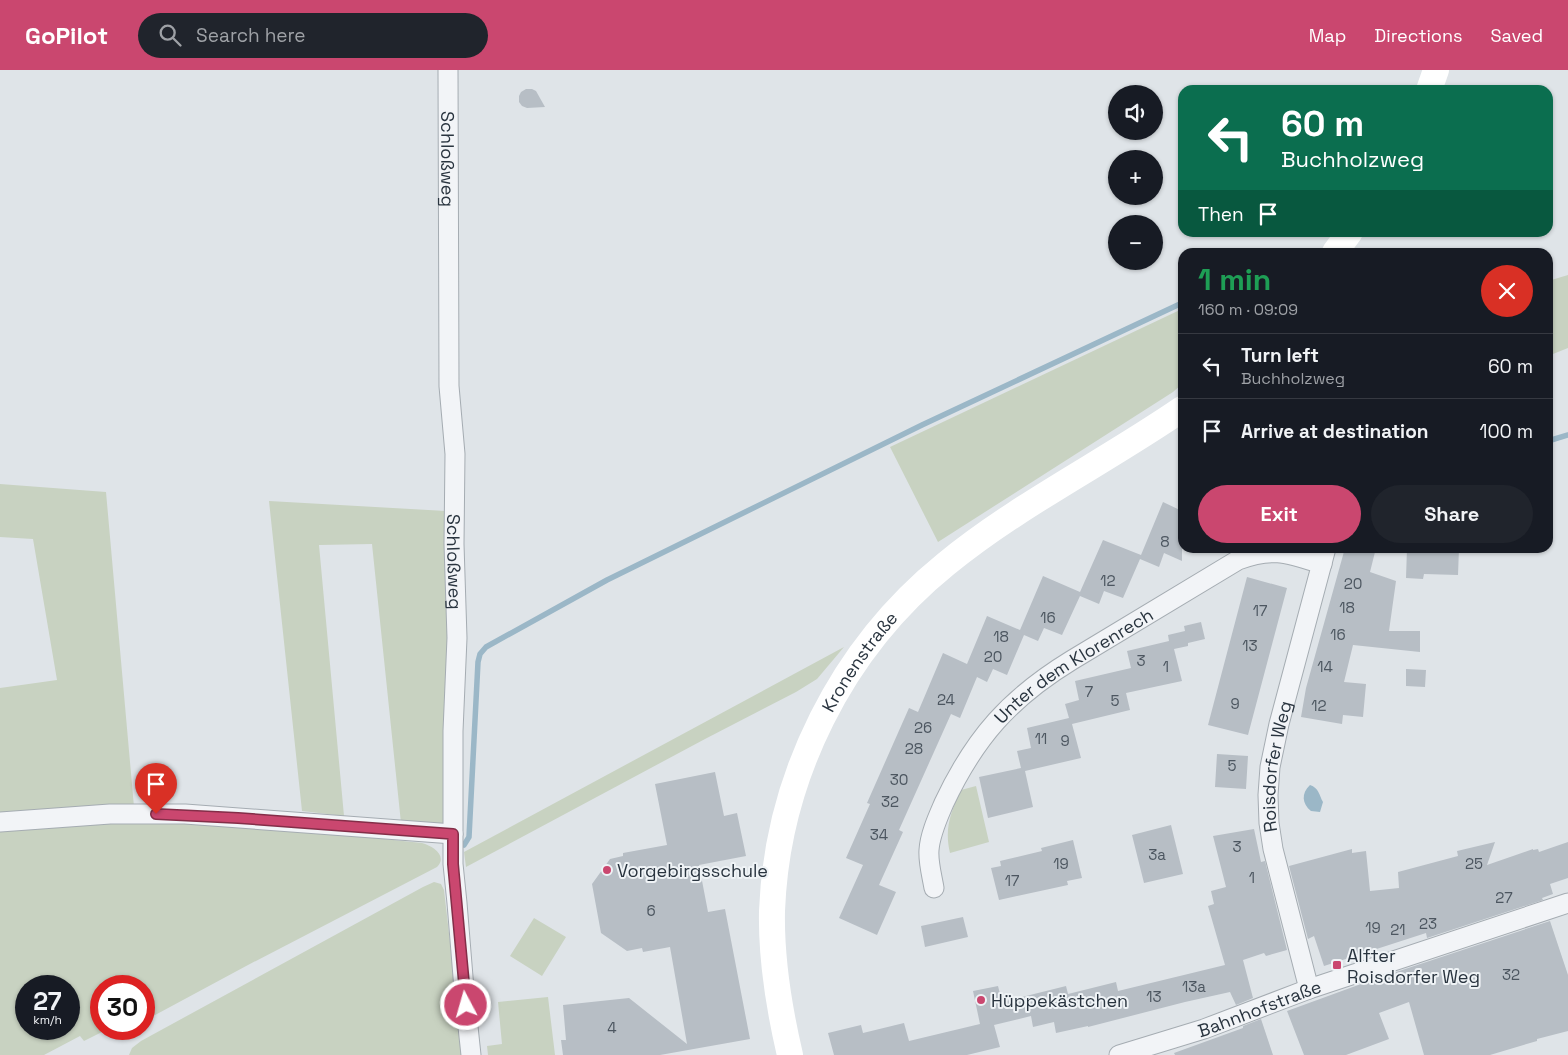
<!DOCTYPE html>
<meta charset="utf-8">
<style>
:root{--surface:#171b24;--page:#20242c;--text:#f1f3f6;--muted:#9ea1a6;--line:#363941;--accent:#ca476f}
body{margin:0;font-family:"Space Grotesk",sans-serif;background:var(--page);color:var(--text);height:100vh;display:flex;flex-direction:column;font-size:19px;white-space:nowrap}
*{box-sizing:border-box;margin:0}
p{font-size:16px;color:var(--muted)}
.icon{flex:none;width:28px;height:28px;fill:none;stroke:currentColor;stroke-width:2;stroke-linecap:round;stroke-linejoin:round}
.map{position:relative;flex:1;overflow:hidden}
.sheet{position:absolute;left:1178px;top:178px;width:375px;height:305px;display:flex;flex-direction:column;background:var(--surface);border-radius:15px;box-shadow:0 1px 4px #0004}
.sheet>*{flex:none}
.banner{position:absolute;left:1178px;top:15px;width:375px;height:152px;border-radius:15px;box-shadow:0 1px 4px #0004;background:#0b6e4f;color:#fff;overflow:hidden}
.fabs{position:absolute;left:1108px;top:15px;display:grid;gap:10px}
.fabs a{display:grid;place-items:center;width:55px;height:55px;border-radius:50%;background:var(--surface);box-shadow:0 1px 4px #0004;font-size:25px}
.speed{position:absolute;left:15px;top:905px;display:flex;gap:10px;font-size:25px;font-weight:700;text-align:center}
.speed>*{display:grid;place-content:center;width:65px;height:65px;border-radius:50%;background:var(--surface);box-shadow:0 1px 4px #0004;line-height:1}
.speed small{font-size:12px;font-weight:400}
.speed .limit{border:8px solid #d22;background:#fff;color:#111}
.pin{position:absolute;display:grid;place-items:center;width:42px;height:42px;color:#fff;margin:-51px -21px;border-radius:50% 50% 50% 0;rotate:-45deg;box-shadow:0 0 5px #0007}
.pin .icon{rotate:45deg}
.me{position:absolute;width:55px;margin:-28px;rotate:354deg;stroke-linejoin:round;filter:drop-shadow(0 0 4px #0008)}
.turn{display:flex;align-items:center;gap:18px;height:105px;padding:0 20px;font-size:22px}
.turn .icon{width:65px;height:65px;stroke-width:2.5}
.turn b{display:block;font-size:35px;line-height:42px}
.then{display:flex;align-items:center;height:48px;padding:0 20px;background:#0003;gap:10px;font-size:19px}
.round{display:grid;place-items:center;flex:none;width:52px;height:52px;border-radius:26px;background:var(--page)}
.overview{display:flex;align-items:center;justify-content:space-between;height:85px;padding:0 20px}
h1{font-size:30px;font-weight:700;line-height:38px;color:#1e9e55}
.action{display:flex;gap:10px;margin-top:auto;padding:10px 20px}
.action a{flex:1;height:58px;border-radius:30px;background:var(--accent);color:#fff;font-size:20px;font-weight:700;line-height:58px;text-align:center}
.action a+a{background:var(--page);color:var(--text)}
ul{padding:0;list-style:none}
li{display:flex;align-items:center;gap:15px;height:65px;padding:0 20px;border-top:1px solid var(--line)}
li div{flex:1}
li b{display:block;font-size:19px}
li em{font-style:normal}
header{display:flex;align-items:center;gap:30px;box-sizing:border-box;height:70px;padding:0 25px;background:var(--accent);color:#fff}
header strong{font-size:24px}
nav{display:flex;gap:28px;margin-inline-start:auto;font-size:18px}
.search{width:350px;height:45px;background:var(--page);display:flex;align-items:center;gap:12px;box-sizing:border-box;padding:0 18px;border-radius:28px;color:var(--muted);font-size:19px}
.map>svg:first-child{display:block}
.green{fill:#c8d2c1;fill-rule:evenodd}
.water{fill:#9bb7c7}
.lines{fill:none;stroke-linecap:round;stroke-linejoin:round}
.stream{stroke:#9bb7c7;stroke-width:5.5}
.building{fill:#b7bec5}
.street-casing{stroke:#a5acb2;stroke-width:21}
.street{stroke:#f2f4f7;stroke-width:19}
.secondary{stroke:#fff;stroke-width:26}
.route-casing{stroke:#832e48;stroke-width:12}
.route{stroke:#ca476f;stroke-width:9}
.poi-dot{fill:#ca476f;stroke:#eff3f6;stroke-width:2}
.labels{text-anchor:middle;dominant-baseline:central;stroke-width:4;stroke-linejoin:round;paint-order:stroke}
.number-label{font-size:15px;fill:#4c5660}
.street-label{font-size:18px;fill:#29343f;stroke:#eff3f6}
.poi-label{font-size:18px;fill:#29343f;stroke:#eff3f6;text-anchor:start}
</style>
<header>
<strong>GoPilot</strong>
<div class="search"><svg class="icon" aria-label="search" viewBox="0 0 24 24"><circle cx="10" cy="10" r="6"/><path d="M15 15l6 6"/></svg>Search here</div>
<nav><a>Map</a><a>Directions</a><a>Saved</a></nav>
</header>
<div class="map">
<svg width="1568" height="985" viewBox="0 0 1568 985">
<rect width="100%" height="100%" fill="#dfe4e8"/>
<path class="green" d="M1568,205V278L1548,286V211Z
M1182,239V314L1173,322L938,472L890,377Z
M0,414L106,422L134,737L0,743V618L57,610L33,469L0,467Z
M269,431L446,441L448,575L444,757L401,753L372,474L319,475L344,746L302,741Z
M844,577L817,609L796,622L705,669L466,797L464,782Z
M976,716L989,772L950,783C944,758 951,742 961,720Z
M143,750L248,755L422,773C433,776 448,786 437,797L248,895L144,951V916H101V959H108L84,971L80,966L44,985H0V761ZM26,916H69V959H26Z
M434,812L441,814L444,820L463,985H129L132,978L141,971L423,817Z
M534,848L566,867L542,906L510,886Z
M548,927L555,985H488L487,976L502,974L498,932Z"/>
<path class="water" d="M1310,715C1319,718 1319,725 1323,732L1320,742L1311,741C1302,734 1301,723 1310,715Z"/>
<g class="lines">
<path class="stream" d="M1548,371L1568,365
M464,775L469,767L478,592L480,584L486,577L607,510L922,355L1182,233"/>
</g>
<path class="building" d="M526,19H532L536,21L545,37L527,38L522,36L519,32V26L521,22Z
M1163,432L1182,441V491L1164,483L1159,497L1140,489L1123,528L1104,521L1099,534L1080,526L1062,565L1044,558L1038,571L1024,565L1007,605L993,599L987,612L977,607L960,648L951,644L899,760L903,762L879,815L896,822L877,865L839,848L863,795L846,788L870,734L867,733L909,638L918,642L943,583L967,594L987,546L1020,560L1043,506L1080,522L1103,470L1141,485Z
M1345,478H1376L1370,502L1396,511L1389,561H1420V582L1353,575L1344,612L1366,614L1363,647L1343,645L1342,654L1301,647L1306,618Z
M1407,478H1459L1458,505L1424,504L1423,509L1406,508Z
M1247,507L1287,518L1248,665L1208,655Z
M1201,552L1205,569L1188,573V576L1174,579L1182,611L1126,623L1130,640L1072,654L1081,688L1025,701L1033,737L988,748L979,707L1021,698L1017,681L1031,678L1027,658L1069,648L1065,634L1079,630L1075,611L1131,598L1127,581L1169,571L1168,565L1185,561L1184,556Z
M1406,599L1426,600L1425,617L1406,616Z
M1217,684L1248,686L1246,719L1215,717Z
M715,702L724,746L737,743L746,786L699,795L708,842L725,839L750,969L660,985H563L561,970H566L563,935L629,928L687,974L670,877L643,882L642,878L627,881L601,863L592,814L610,789L623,786V783L667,775L655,714Z
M1171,755L1183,804L1144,813L1132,765Z
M1254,759L1261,792L1265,791L1287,880L1266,886L1264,883L1243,890L1253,928L1236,935L1230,922L1185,932L1088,957V956L1056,963L1054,952L1033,957L1031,946L994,955L1000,977L967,985H834L828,963L861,955L863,963L904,953L909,971L980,954L973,921L998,916L1002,932L1066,916L1068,924L1116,912L1118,921L1225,895L1208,836L1214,834L1211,821L1226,817L1213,766Z
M1073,770L1082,808L1067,811L1068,815L999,830L991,798L1001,796L1000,791L1042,781L1041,778Z
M1495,772L1487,795L1533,779V780L1538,779L1539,782L1568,772V808L1550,814L1553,824L1542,828L1543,830L1427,868L1426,863L1324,896L1314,866L1308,869L1289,796L1352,779V783L1366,781L1370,821L1399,818L1398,802L1458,786L1457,781Z
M963,847L968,867L925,877L921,856Z
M1550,851L1568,905V961L1537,969V971L1490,985H1424L1409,932L1379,943L1389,969L1346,985H1304L1287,941L1372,910Z
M1261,949L1273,985H1175L1174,983L1243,958V956Z"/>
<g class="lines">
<g class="street-casing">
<g id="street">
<path id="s1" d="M448,0L449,316L455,384L454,474L457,568L453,661V794L457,833L464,919L471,985"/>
<path d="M0,752L110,744H185L453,764"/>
<path id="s2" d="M934,818C932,806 928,792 929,780C930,764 938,747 944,733C975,667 1010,628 1072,590L1238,490C1273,477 1287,483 1322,494"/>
<path id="s3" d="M1309,919L1273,779L1269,753L1268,725L1270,697L1279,654L1326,478"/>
<path id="s4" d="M1119,985L1204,959L1309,919L1568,833"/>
</g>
</g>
<use href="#street" class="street"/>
<g class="secondary">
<path d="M1429,20L1436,0"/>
<path d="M1335,182L1350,162"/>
<path id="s5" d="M790,985C779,938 771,889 772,841C777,707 842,578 946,494C1018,435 1105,392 1182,339"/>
</g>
</g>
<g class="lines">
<g class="route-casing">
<path id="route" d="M156,744L238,748L453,764V794L466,935"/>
</g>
<use href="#route" class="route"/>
</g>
<g class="poi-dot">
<circle cx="607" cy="800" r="5"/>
<rect x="1332" y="890" width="10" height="10" rx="2.5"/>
<circle cx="981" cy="930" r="5"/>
</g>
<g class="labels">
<g class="number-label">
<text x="1165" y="471">8</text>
<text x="1108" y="510">12</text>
<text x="1353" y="513">20</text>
<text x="1347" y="537">18</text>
<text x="1260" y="540">17</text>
<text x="1048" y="547">16</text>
<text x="1338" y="564">16</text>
<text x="1001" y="566">18</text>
<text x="1250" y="575">13</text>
<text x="993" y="586">20</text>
<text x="1141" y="590">3</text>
<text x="1166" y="596">1</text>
<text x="1325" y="596">14</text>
<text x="1089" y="621">7</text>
<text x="946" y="629">24</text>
<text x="1115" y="630">5</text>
<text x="1235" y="633">9</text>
<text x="1319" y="635">12</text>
<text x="923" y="657">26</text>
<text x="1041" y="668">11</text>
<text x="1065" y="670">9</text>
<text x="914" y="678">28</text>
<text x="1232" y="695">5</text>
<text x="899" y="709">30</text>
<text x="890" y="731">32</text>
<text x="879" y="764">34</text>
<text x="1237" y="776">3</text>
<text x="1157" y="784">3a</text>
<text x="1061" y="793">19</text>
<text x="1474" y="793">25</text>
<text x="1252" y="807">1</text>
<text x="1012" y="810">17</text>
<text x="1504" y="827">27</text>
<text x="651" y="840">6</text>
<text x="1428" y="853">23</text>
<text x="1373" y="857">19</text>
<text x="1398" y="859">21</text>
<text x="1511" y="904">32</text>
<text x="1194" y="916">13a</text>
<text x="1154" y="926">13</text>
<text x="612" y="957">4</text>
</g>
<g class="street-label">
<text stroke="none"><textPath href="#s1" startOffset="89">Schloßweg</textPath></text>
<text stroke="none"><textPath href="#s1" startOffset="492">Schloßweg</textPath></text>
<text stroke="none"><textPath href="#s5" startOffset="414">Kronenstraße</textPath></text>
<text stroke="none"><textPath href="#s2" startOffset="281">Unter dem Klorenrech</textPath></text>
<text stroke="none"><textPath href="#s3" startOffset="228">Roisdorfer Weg</textPath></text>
<text stroke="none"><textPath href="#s4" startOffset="148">Bahnhofstraße</textPath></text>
</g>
<g class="poi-label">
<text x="617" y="800">Vorgebirgsschule</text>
<text x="1347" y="885">Alfter<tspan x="1347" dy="21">Roisdorfer Weg</tspan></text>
<text x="991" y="930">Hüppekästchen</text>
</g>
</g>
</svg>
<div class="fabs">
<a><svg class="icon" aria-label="sound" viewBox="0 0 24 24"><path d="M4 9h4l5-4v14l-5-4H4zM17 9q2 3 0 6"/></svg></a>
<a>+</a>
<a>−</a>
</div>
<div class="speed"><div>27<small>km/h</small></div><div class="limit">30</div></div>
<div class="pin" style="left:156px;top:744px;background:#d93025"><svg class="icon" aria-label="arrive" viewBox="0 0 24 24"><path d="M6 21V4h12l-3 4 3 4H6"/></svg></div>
<svg class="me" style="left:466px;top:935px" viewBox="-20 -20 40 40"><circle r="17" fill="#ca476f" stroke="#fff" stroke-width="3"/><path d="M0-11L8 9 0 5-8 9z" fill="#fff"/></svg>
<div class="banner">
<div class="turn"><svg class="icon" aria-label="left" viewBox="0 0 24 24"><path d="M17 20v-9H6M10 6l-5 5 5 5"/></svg><div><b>60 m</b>Buchholzweg</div></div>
<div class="then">Then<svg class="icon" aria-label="arrive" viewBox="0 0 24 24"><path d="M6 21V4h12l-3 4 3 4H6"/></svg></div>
</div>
<section class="sheet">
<div class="overview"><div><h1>1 min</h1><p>160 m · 09:09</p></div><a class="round" style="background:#d93025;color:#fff"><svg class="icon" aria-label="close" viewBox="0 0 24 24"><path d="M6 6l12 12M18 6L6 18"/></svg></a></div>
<ul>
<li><svg class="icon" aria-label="left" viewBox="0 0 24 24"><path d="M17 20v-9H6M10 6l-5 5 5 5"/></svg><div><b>Turn left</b><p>Buchholzweg</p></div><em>60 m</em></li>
<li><svg class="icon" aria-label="arrive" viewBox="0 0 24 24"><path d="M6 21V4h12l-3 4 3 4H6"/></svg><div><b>Arrive at destination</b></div><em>100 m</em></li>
</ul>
<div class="action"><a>Exit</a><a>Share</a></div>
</section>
</div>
